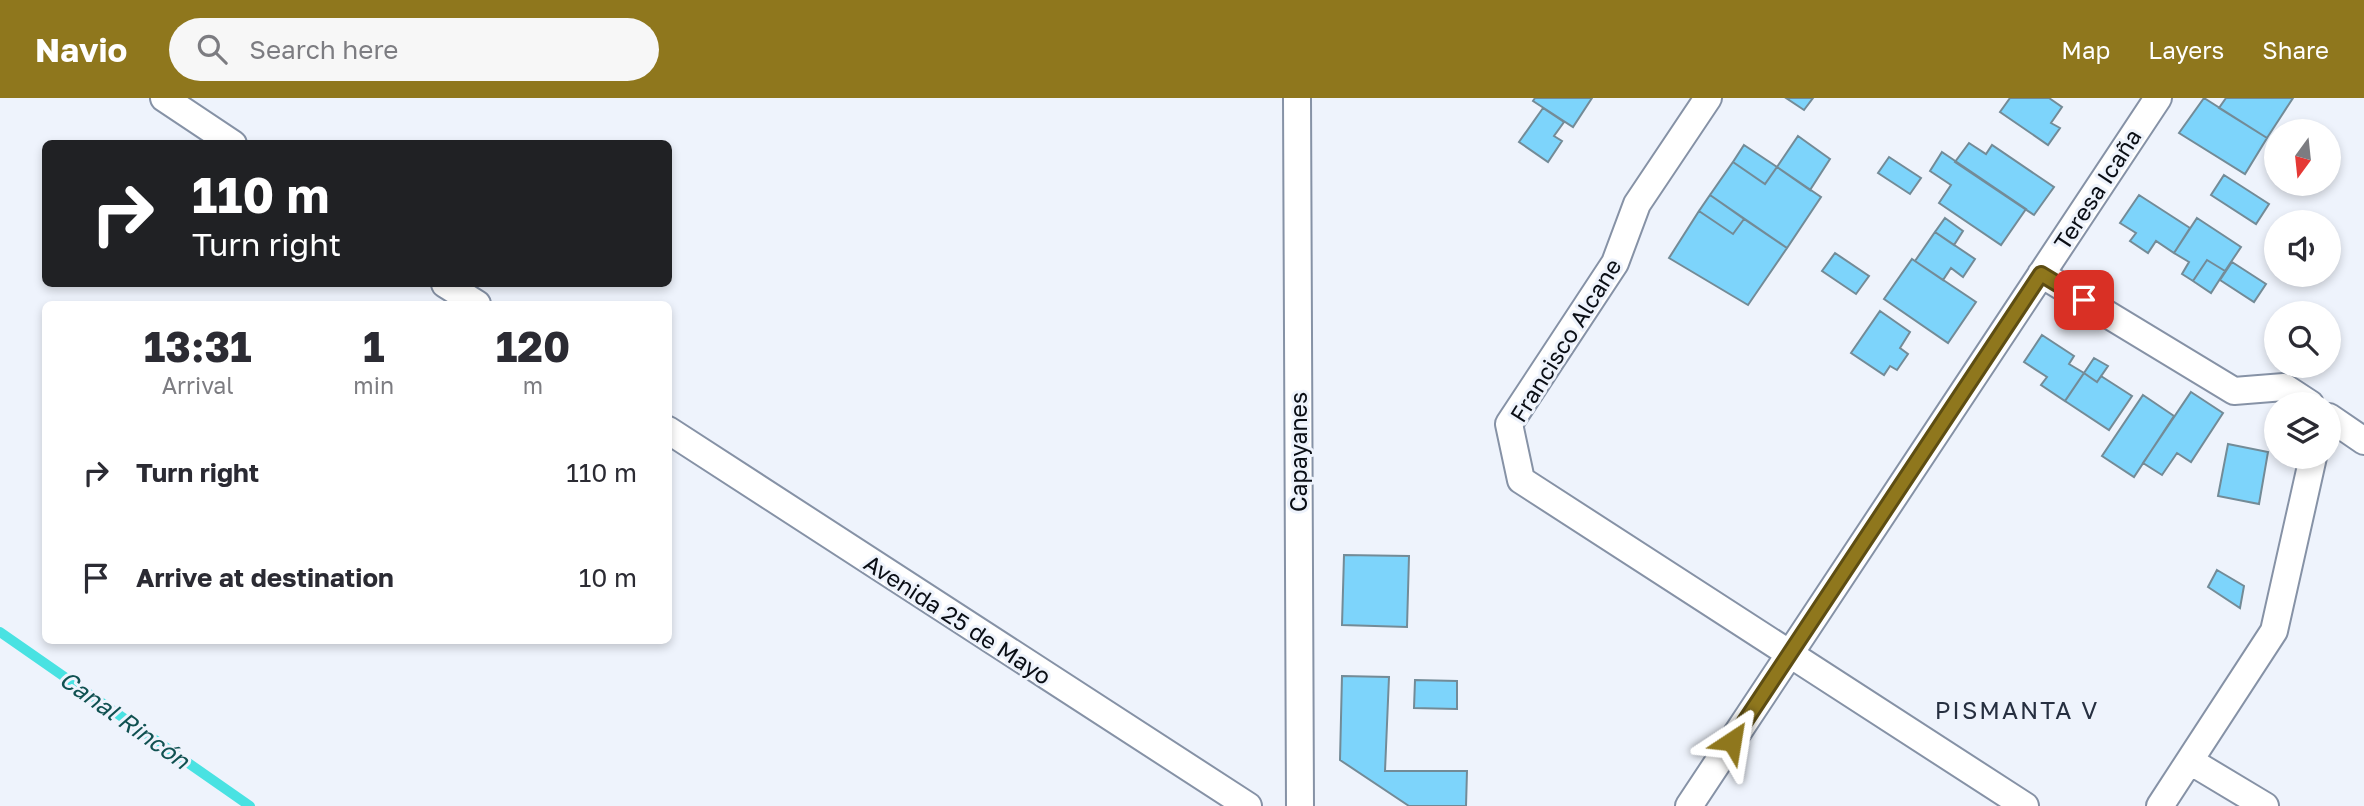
<!DOCTYPE html>
<meta charset="utf-8">
<style>
:root{--surface:#fff;--page:#f7f7f7;--text:#2b2b33;--muted:#7c7c81;--accent:#8f771d}
body{margin:0;font-family:"Golos Text",sans-serif;background:var(--page);color:var(--text);height:100vh;display:flex;flex-direction:column;font-size:26px;white-space:nowrap}
*{box-sizing:border-box;margin:0}
p{font-size:23px;color:var(--muted)}
.icon{flex:none;width:38px;height:38px;fill:none;stroke:currentColor;stroke-width:2;stroke-linecap:round;stroke-linejoin:round}
.map{position:relative;flex:1;overflow:hidden}
.drawer{position:absolute;left:42px;top:203px;width:630px;height:343px;display:flex;flex-direction:column;background:var(--surface);border-radius:10px;box-shadow:0 4px 10px #0003}
.drawer>*{flex:none}
.guide{position:absolute;left:42px;top:42px;width:630px;height:147px;border-radius:10px;box-shadow:0 4px 10px #0003;background:#202124;color:#fff;overflow:hidden}
.needle{width:46px;rotate:195deg}
.fabs{position:absolute;left:2264px;top:21px;display:grid;gap:14px}
.fabs a{display:grid;place-items:center;width:77px;height:77px;border-radius:50%;background:var(--surface);box-shadow:0 4px 10px #0003;font-size:35px}
.pin{position:absolute;display:grid;place-items:center;width:60px;height:60px;color:#fff;margin:-30px;border-radius:14px;box-shadow:0 4px 10px #0006}
.me{position:absolute;width:77px;margin:-38px;rotate:33deg;stroke-linejoin:round;filter:drop-shadow(0 0 5px #0008)}
.turn{display:flex;align-items:center;gap:24px;height:147px;padding:0 35px;font-size:32px}
.turn .icon{width:91px;height:91px;stroke-width:2.5}
.turn b{display:block;font-size:49px;line-height:60px}
.eta{display:flex;justify-content:space-evenly;align-items:center;height:119px;text-align:center}
.eta b{font-size:42px;font-weight:700;line-height:49px}
ul{padding:0;list-style:none}
li{display:flex;align-items:center;gap:21px;height:105px;padding:0 35px}
li div{flex:1}
li b{display:block;font-size:26px}
li em{font-style:normal}
header{display:flex;align-items:center;gap:42px;box-sizing:border-box;height:98px;padding:0 35px;background:var(--accent);color:#fff}
header strong{font-size:33px}
nav{display:flex;gap:38px;margin-inline-start:auto;font-size:24px}
.search{width:490px;height:63px;background:var(--page);display:flex;align-items:center;gap:18px;box-sizing:border-box;padding:0 24px;border-radius:38px;color:var(--muted);font-size:26px}
.map>svg:first-child{display:block}
.lines{fill:none;stroke-linecap:round;stroke-linejoin:round}
.stream{stroke:#49e2e2;stroke-width:10}
.building{fill:#7dd4fb;stroke:#738b97;stroke-width:2}
.minor-casing{stroke:#8692a6;stroke-width:30}
.minor{stroke:#fff;stroke-width:26}
.route-casing{stroke:#5d4d13;stroke-width:18}
.route{stroke:#8f771d;stroke-width:12}
.labels{text-anchor:middle;dominant-baseline:central;stroke-width:6;stroke-linejoin:round;paint-order:stroke}
.street-label{font-size:23px;fill:#0a0e15;stroke:#eef3fc}
.neighbourhood-label{font-size:24px;letter-spacing:2px;fill:#262f40;stroke:#eef3fc}
.water-label{font-size:24px;font-style:italic;fill:#105151;stroke:#eef3fc}
</style>
<header>
<strong>Navio</strong>
<div class="search"><svg class="icon" aria-label="search" viewBox="0 0 24 24"><circle cx="10" cy="10" r="6"/><path d="M15 15l6 6"/></svg>Search here</div>
<nav><a>Map</a><a>Layers</a><a>Share</a></nav>
</header>
<div class="map">
<svg width="2364" height="708" viewBox="0 0 2364 708">
<rect width="100%" height="100%" fill="#eef3fc"/>
<g class="lines">
<path class="stream" d="M0,534L250,708"/>
</g>
<path class="building" d="M1535,0H1592L1573,29L1533,3Z
M1786,0H1813L1804,12Z
M2010,0H2049L2062,9L2051,25L2060,30L2048,47L2000,14Z
M2204,0L2267,40L2245,76L2179,35Z
M2226,0H2293L2267,40L2219,10Z
M1543,10L1564,24L1554,38L1562,43L1548,64L1519,44Z
M1798,38L1830,61L1810,92L1777,69Z
M1969,45L1986,56L1992,47L2054,89L2034,117L1955,64Z
M1744,47L1777,69L1765,86L1733,64Z
M1942,54L2026,111L2001,147L1939,105L1951,87L1930,73Z
M1889,59L1921,80L1910,96L1878,75Z
M1733,64L1765,86L1777,69L1821,99L1787,150L1710,97Z
M2224,77L2269,106L2256,126L2211,97Z
M1710,97L1744,121L1733,136L1699,113Z
M2139,97L2190,130L2174,155L2156,143L2148,155L2130,143L2136,135L2120,125Z
M1699,113L1733,136L1744,121L1787,150L1748,207L1669,160Z
M1945,120L1963,133L1954,147L1935,134Z
M2197,120L2241,149L2225,173L2207,162L2193,183L2182,176L2189,164L2174,155Z
M1935,134L1975,161L1963,179L1951,170L1943,182L1915,163Z
M1835,155L1869,178L1856,196L1822,173Z
M1912,161L1976,204L1948,245L1884,201Z
M2207,162L2225,173L2211,195L2193,183Z
M2232,164L2266,186L2254,204L2220,182Z
M1880,213L1910,234L1900,250L1908,256L1897,272L1890,268L1884,277L1851,255Z
M2042,237L2074,258L2069,266L2084,275L2065,303L2041,287L2047,279L2024,264Z
M2094,260L2108,268L2097,284L2084,275Z
M2084,275L2097,284L2101,278L2132,298L2109,332L2065,303Z
M2191,294L2223,315L2191,364L2177,355L2162,377L2143,365Z
M2143,297L2174,318L2134,379L2102,358Z
M2228,346L2268,354L2259,406L2218,398Z
M1344,457L1409,458L1407,529L1342,527Z
M2217,472L2244,488L2240,510L2208,489Z
M1342,578L1389,579L1385,673H1467L1466,708H1409L1340,662Z
M1415,582L1457,583V611L1414,610Z"/>
<g class="lines">
<g class="minor-casing">
<path id="minor" d="M164,0L233,46
M1297,0L1300,708
M1708,0L1637,106L1615,165L1509,326L1521,382L2025,708
M2041,176L2234,293L2284,289L2310,306
M445,186L477,206
M2329,319L2364,343
M668,332L1248,708
M2190,663L2265,708
M1689,708L2158,0
M2160,708L2274,533L2313,359"/>
</g>
<use href="#minor" class="minor"/>
</g>
<g class="lines">
<g class="route-casing">
<path id="route" d="M1732,643L2041,176L2084,202"/>
</g>
<use href="#route" class="route"/>
</g>
<g class="labels">
<g class="street-label">
<text transform="translate(2097 91) rotate(-57)">Teresa Icaña</text>
<text transform="translate(1565 242) rotate(-58)">Francisco Alcane</text>
<text transform="translate(1298 354) rotate(-90)">Capayanes</text>
<text transform="translate(958 521) rotate(33)">Avenida 25 de Mayo</text>
</g>
<g class="neighbourhood-label">
<text x="2017" y="611">PISMANTA V</text>
</g>
<g class="water-label">
<text transform="translate(125 621) rotate(35)">Canal Rincón</text>
</g>
</g>
</svg>
<div class="fabs">
<a><svg class="needle" viewBox="-14 -14 28 28"><path d="M0-13l5 13h-10z" fill="#e53935"/><path d="M0 13l5-13h-10z" fill="#7c7c81"/></svg></a>
<a><svg class="icon" aria-label="sound" viewBox="0 0 24 24"><path d="M4 9h4l5-4v14l-5-4H4zM17 9q2 3 0 6"/></svg></a>
<a><svg class="icon" aria-label="search" viewBox="0 0 24 24"><circle cx="10" cy="10" r="6"/><path d="M15 15l6 6"/></svg></a>
<a><svg class="icon" aria-label="layers" viewBox="0 0 24 24"><path d="M12 4l9 5-9 5-9-5zM3 14l9 5 9-5"/></svg></a>
</div>
<div class="pin" style="left:2084px;top:202px;background:#d93025"><svg class="icon" aria-label="arrive" viewBox="0 0 24 24"><path d="M6 21V4h12l-3 4 3 4H6"/></svg></div>
<svg class="me" style="left:1732px;top:643px" viewBox="-20 -20 40 40"><path d="M0-17L14 15 0 8-14 15z" fill="#8f771d" stroke="#fff" stroke-width="4"/></svg>
<div class="guide">
<div class="turn"><svg class="icon" aria-label="right" viewBox="0 0 24 24"><path d="M7 20v-9h11M14 6l5 5-5 5"/></svg><div><b>110 m</b>Turn right</div></div>
</div>
<section class="drawer">
<div class="eta">
<div><b>13:31</b><p>Arrival</p></div>
<div><b>1</b><p>min</p></div>
<div><b>120</b><p>m</p></div>
</div>
<ul>
<li><svg class="icon" aria-label="right" viewBox="0 0 24 24"><path d="M7 20v-9h11M14 6l5 5-5 5"/></svg><div><b>Turn right</b></div><em>110 m</em></li>
<li><svg class="icon" aria-label="arrive" viewBox="0 0 24 24"><path d="M6 21V4h12l-3 4 3 4H6"/></svg><div><b>Arrive at destination</b></div><em>10 m</em></li>
</ul>
</section>
</div>
